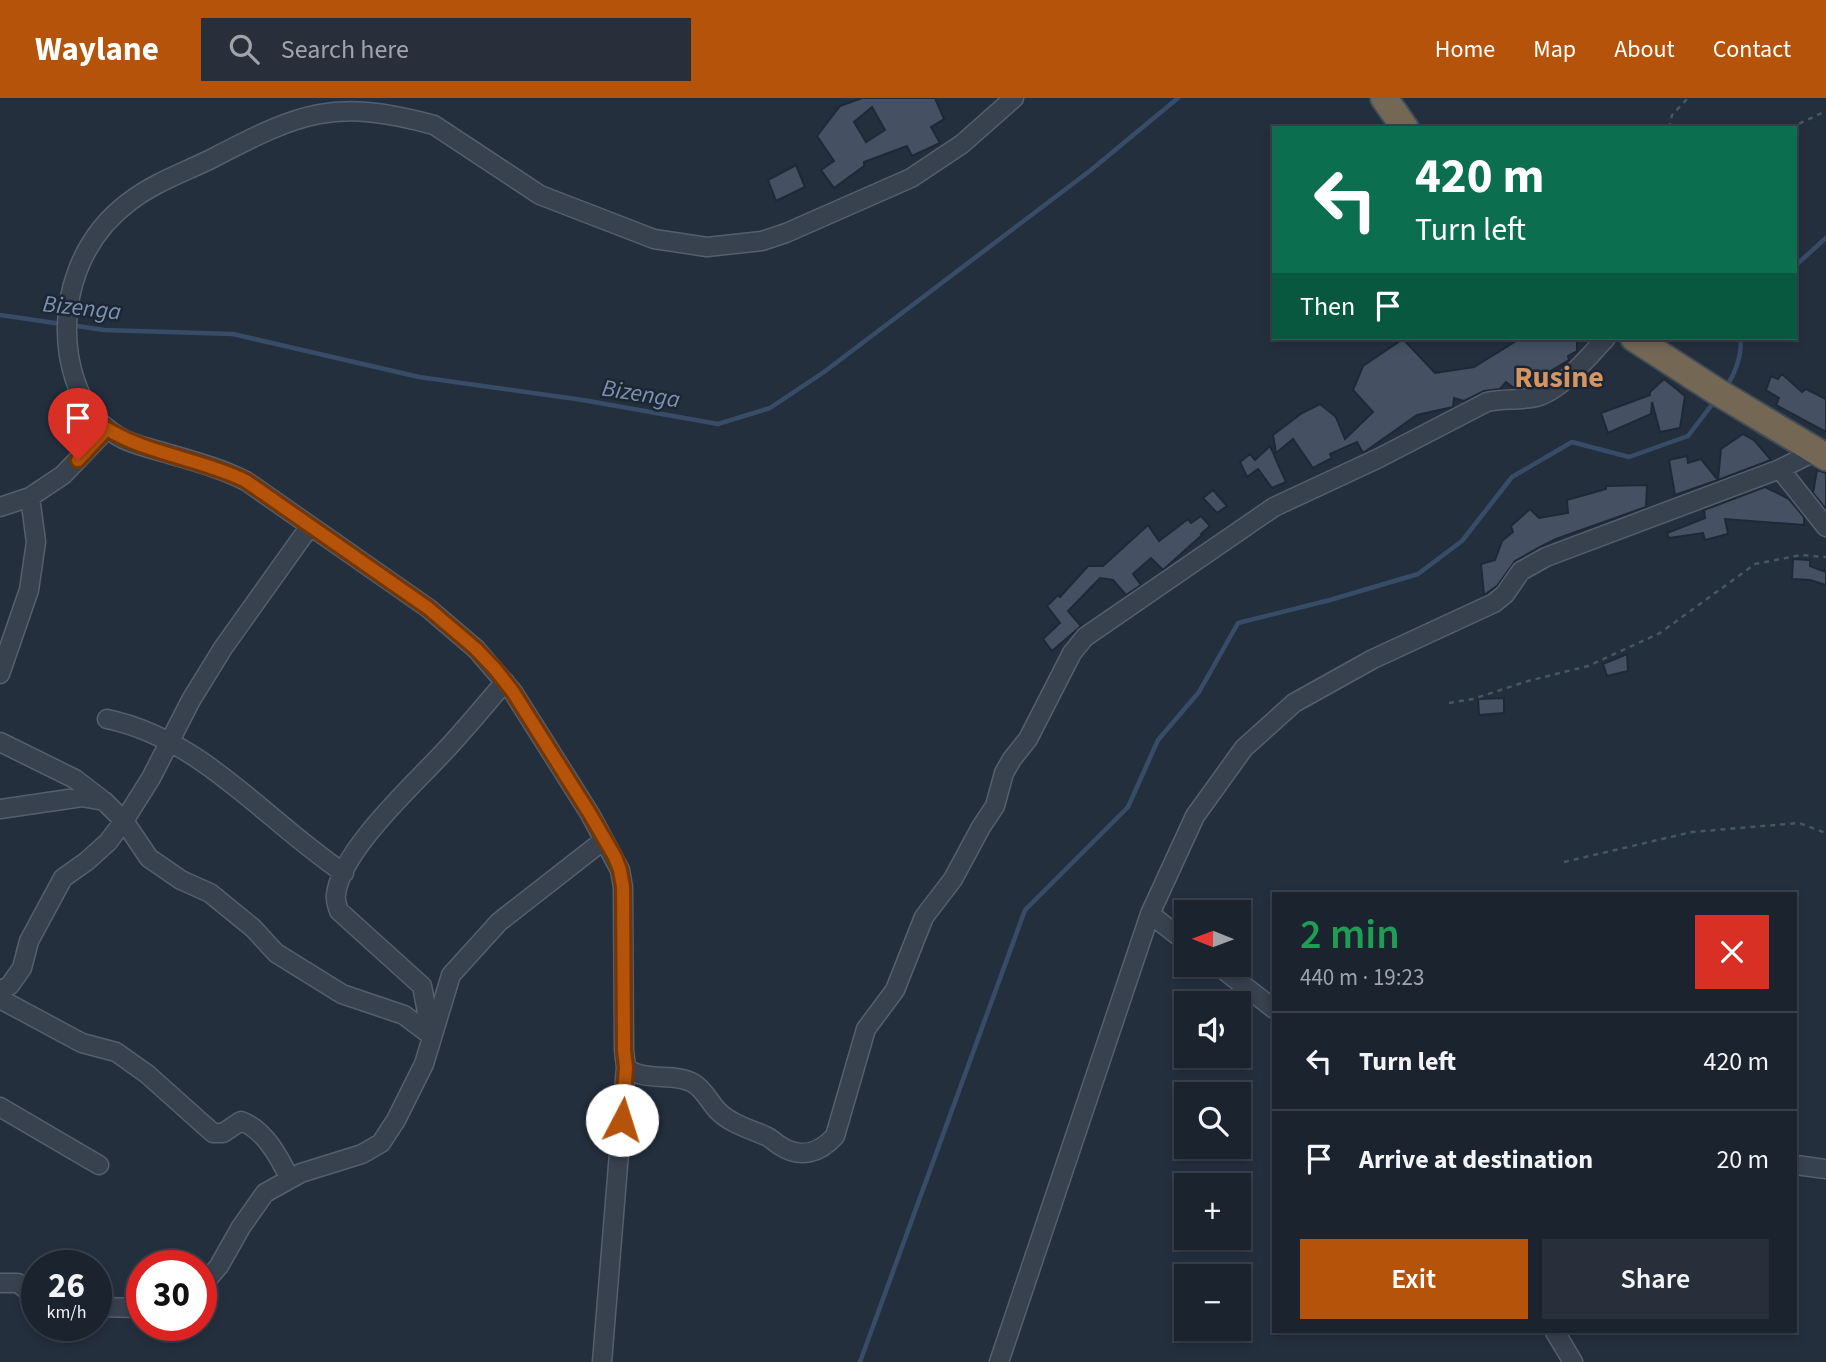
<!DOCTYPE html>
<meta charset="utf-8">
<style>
:root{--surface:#1b232e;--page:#282f3a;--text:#f1f3f6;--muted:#a0a4aa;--line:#39404a;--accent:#b45309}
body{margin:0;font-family:"Source Sans 3",sans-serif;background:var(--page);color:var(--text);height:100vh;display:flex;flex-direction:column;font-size:26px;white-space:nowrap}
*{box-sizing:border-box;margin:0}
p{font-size:23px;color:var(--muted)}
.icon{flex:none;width:38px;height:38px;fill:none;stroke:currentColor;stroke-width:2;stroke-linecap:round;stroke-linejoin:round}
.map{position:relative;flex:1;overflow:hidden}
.drawer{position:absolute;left:1272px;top:794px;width:525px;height:441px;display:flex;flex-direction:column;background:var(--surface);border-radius:0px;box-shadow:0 4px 10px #0003,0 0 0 2px var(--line)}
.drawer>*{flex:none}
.hud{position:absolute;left:1272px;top:28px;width:525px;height:214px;border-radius:0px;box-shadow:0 4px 10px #0003,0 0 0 2px var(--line);background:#0b6e4f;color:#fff;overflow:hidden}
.needle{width:46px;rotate:271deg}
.buttons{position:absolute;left:1174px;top:802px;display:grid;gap:14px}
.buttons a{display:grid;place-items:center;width:77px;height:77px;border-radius:0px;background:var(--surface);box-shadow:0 4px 10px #0003,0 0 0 2px var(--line);font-size:35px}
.speed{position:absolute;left:21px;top:1152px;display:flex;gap:14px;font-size:35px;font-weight:700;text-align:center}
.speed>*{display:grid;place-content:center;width:91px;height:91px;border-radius:50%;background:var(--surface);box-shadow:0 4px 10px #0003,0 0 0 2px var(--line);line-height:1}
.speed small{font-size:18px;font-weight:400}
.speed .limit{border:10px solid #d22;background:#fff;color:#111}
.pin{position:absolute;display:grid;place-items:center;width:60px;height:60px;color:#fff;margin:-72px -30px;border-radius:50% 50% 50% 0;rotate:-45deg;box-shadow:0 0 7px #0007}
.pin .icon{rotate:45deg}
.me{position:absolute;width:77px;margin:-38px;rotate:5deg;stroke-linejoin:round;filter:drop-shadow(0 0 5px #0008)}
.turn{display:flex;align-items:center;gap:24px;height:147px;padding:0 28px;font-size:32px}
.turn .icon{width:91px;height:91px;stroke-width:2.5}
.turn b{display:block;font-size:49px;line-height:60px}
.then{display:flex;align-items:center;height:66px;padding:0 28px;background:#0003;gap:14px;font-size:26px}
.round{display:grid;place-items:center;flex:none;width:74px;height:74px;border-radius:0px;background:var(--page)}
.headline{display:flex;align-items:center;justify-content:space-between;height:119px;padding:0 28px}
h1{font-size:42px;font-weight:600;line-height:52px;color:#1e9e55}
.action{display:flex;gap:14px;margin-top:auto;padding:14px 28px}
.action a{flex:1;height:80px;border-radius:0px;background:var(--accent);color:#fff;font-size:28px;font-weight:600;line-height:80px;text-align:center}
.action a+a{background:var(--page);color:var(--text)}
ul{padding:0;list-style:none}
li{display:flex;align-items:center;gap:21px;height:98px;padding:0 28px;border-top:2px solid var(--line)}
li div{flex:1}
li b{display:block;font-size:26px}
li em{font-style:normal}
header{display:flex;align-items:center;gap:42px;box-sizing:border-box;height:98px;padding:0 35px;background:var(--accent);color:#fff}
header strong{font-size:33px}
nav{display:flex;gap:38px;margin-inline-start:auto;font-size:24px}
.search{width:490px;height:63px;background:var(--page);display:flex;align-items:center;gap:18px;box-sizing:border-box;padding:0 24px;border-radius:0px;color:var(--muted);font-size:26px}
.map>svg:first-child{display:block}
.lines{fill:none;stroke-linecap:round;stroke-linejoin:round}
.stream{stroke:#394c67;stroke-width:4.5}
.building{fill:#455162;stroke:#1f2835;stroke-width:2;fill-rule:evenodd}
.minor-casing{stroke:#565f6c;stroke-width:21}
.highway-casing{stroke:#434c59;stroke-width:30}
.path{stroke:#44595c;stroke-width:2.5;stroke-dasharray:5 5;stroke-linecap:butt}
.minor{stroke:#38414e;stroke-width:18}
.highway{stroke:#746855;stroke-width:26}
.route-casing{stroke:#753606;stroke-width:18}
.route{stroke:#b45309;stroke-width:12}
.labels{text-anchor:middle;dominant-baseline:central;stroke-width:5;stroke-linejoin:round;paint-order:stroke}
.water-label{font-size:24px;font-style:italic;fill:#7c92b1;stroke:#1d2633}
.district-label{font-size:30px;font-weight:bold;fill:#d59563;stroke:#1d2633}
</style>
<header>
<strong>Waylane</strong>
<div class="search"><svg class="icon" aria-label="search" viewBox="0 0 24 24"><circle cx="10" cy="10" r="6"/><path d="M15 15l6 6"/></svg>Search here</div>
<nav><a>Home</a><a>Map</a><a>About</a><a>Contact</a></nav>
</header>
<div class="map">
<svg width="1826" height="1264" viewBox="0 0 1826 1264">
<rect width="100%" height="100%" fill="#242f3e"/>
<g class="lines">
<path class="stream" d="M1796,167L1826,140
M0,217L62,226
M70,227L104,232L233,236L419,279L583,302L718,326L770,310L824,274L1091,72L1178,0
M1726,289C1735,276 1743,255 1740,240
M860,1264L1025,812L1128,709L1158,642L1199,594L1238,525L1330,502L1418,476L1462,443L1512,379L1572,344L1629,359L1688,338L1714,304"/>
</g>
<path class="building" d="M862,0H935L944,21L931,29L940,45L912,58L907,48L864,64V68L834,90L821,72L834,63L817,38L840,8ZM872,9L885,32L866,44L854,24Z
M796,67L805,89L776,103L768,82Z
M1521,240H1577V253L1568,258L1569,262L1522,290H1514L1506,284L1500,291L1484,293L1464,303L1454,300L1453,309L1417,317L1363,355L1357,344L1330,356L1332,360L1313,370L1293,341L1276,355L1273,337L1302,315L1320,306L1336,319L1345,341L1373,314L1353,292L1363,268L1403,241L1435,275L1474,269Z
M1782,276L1802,294L1806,291L1826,301V334L1776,307L1779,300L1766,292L1771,278L1778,281Z
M1664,281L1685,298L1680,330L1660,334L1652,304L1651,316L1608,335L1601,315L1650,297V294Z
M1743,336L1754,342L1771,362L1718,382L1721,351Z
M1270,348L1286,384L1272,390L1258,371L1247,379L1240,364L1250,356L1255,362Z
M1687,358L1688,365L1701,361L1718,382L1675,397L1669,362Z
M1817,372L1826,375V411L1813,395Z
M1647,387L1646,409L1556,441L1540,449L1515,463L1497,488L1484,497L1481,466L1495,462L1502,443L1513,434L1511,428L1530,411L1539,420L1568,415L1567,402L1606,391V388Z
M1765,389L1789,401L1804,419V427L1725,421L1728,436L1705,442L1703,435L1669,440L1667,435L1705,420L1704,412Z
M1213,392L1227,408L1217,415L1203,400Z
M1201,418L1210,428L1201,436L1202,437L1163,472L1151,460L1133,476L1141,487L1126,497L1113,482L1100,480L1068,513L1081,528L1052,553L1043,541L1060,525L1047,508L1058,497L1060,499L1088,468H1103L1148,427L1159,443L1188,421L1191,425Z
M1793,461L1810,462V468L1826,474V487L1810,482L1792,481Z
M1627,556L1628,573L1607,578L1603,566Z
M1504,600V615L1479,617L1478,601Z"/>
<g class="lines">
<g class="minor-casing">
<path id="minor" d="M1780,371L1826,429
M0,409L30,399L63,377L107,331
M0,576L29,492L36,444L30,399
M107,621C203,641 266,723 344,775
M0,644L75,681L101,701
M0,711L82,699L104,703L124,723L149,760L181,782L210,795L253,830L276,855L342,896L404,917L432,938
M604,742L590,716L513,594L476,551L428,510L246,383C220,370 194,363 166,355C146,349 124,345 108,331C85,314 74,286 69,258C60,199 81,140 129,104C153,85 185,74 213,60C301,14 334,0 434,27L540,97L654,141L707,149L762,143L786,135L911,80L962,46L1014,0
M1150,816L1186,844
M1216,866L1274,911
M0,893L10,887L22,870L29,843L63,780L87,763L108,744L124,723L151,680L191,602L223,550L310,428
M0,901L82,945L116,954L147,976L213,1035H223L241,1023C265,1032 279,1059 290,1081
M431,935L422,888L339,813C337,807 335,803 336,797C340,754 412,688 441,657C464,633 484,608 505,584
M0,1009L99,1067
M1796,1067L1826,1071
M0,1185H18L37,1200
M201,1189L219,1168L241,1129L265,1095L301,1075L362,1056L381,1045L396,1022L424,966L451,877L499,824L604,742L620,772L623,789L624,952L626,969C644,985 674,974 693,985C704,991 710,1005 718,1013C731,1026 750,1031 766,1038C771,1040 774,1044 779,1047C800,1061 819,1056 835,1038L866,931L895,892L924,819L953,781L981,729L995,708L1004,675L1012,661L1028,641L1072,555L1085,539L1274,409L1379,360L1487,304C1503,300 1520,303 1536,299C1561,293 1589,258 1606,240
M96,1209L142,1210
M1555,1234L1573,1264
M602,1264L626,969
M999,1264L1150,816L1195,718L1244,650L1294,605L1373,561L1494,505L1505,496L1521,473L1546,459L1780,371L1816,353"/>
</g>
<g class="highway-casing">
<path id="highway" d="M1384,0L1405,30
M1634,240L1716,293L1826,359"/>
</g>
<path class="path" d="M1669,30L1672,17L1688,0
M1790,30L1826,13
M1449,605L1473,601L1528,583L1588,568L1660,535L1755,466L1801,457L1826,459
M1564,764L1692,734L1799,725L1826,735"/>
<use href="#minor" class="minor"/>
<use href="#highway" class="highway"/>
</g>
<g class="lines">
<g class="route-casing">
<path id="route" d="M78,362L107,331C150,357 202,361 246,383L428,510L476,551L496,572L513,594L590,716L615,759L620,772L623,789L624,952L626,970L622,1022"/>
</g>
<use href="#route" class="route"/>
</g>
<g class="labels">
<g class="water-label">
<text transform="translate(82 210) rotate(6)">Bizenga</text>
<text transform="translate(641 296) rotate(9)">Bizenga</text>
</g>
<g class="district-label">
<text x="1559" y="279">Rusine</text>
</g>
</g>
</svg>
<div class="buttons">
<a><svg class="needle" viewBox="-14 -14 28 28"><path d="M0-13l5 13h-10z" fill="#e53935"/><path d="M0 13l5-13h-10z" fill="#a0a4aa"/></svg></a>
<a><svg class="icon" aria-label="sound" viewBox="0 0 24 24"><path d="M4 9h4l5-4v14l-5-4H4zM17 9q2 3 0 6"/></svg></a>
<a><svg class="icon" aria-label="search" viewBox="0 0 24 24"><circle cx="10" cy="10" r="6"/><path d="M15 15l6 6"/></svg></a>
<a>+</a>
<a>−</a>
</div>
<div class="speed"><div>26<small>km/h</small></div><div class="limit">30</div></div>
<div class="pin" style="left:78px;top:362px;background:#d93025"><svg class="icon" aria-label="arrive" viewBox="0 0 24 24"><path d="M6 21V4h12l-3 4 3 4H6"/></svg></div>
<svg class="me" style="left:622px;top:1022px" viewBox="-20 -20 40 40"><circle r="19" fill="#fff"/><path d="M0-13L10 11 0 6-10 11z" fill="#b45309"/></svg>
<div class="hud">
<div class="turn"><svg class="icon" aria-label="left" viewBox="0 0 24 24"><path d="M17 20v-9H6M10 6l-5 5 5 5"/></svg><div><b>420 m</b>Turn left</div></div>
<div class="then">Then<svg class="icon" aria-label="arrive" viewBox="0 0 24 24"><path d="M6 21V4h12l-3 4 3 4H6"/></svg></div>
</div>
<section class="drawer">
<div class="headline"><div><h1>2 min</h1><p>440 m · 19:23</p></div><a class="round" style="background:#d93025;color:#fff"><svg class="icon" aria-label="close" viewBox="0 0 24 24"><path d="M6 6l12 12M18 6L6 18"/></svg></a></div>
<ul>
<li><svg class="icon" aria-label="left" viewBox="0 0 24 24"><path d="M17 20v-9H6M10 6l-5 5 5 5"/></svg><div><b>Turn left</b></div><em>420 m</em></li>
<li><svg class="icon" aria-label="arrive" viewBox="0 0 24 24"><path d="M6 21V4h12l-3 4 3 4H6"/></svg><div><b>Arrive at destination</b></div><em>20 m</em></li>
</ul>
<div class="action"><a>Exit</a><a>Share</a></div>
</section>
</div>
